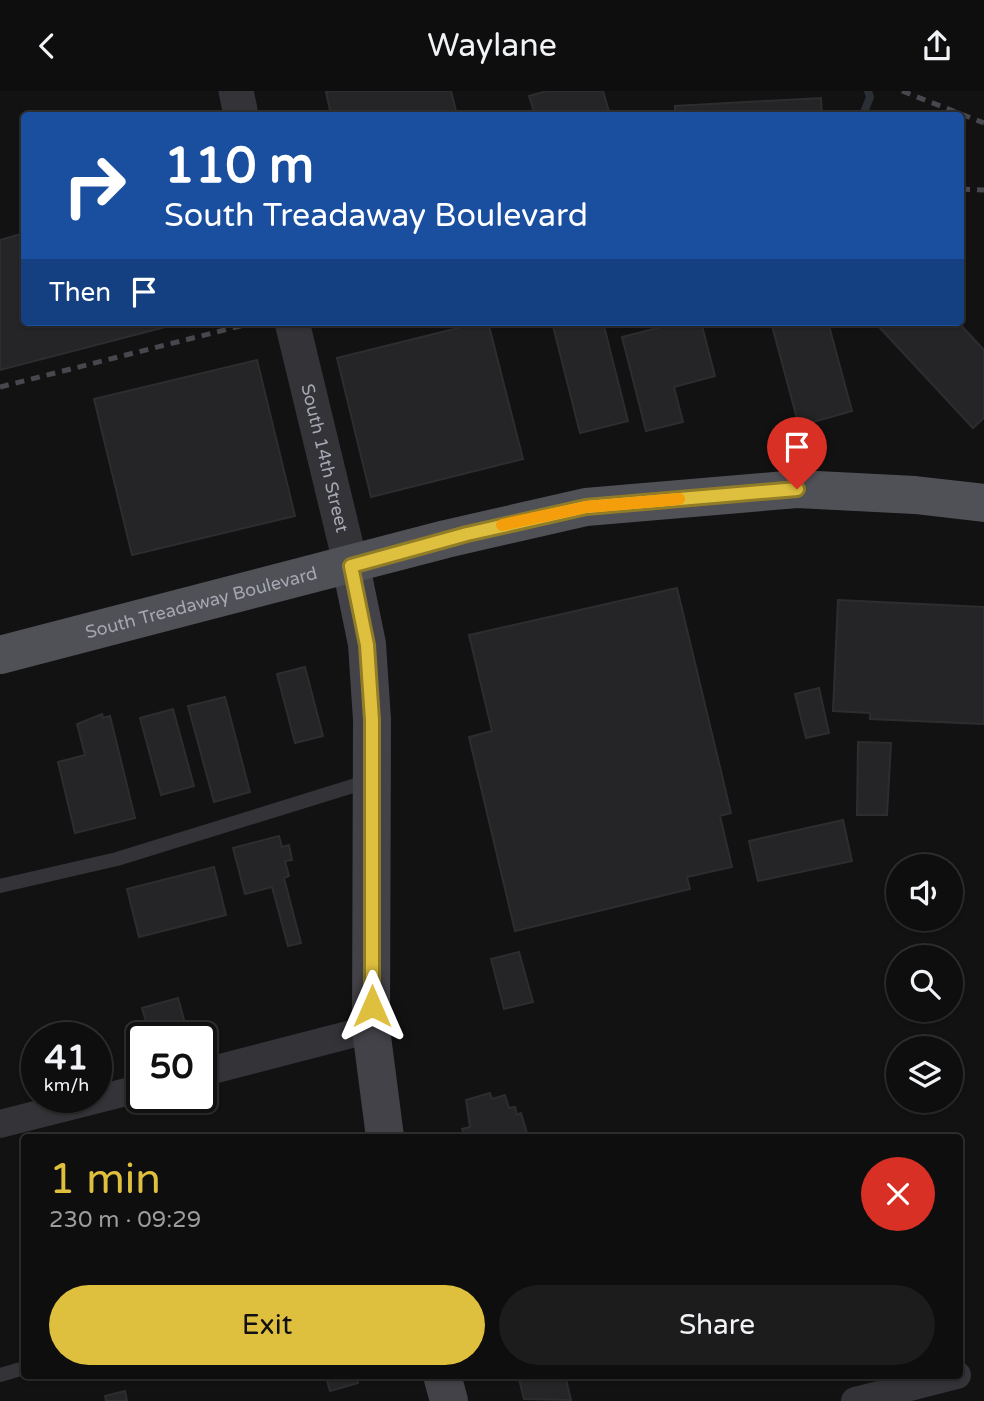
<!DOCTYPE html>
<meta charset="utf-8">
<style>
:root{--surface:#0e0e0e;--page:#1c1c1c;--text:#f1f3f6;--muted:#9b9c9e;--line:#2e2e2e;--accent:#dfc03e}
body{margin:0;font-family:"Varela Round",sans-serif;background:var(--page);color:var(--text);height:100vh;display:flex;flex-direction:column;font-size:26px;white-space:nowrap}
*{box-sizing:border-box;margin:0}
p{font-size:23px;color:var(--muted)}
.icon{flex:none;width:38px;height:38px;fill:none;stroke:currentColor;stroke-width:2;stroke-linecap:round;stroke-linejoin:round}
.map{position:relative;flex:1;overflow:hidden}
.side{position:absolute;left:21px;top:1043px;width:942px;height:245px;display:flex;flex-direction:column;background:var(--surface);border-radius:7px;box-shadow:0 2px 5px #0004,0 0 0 2px var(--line)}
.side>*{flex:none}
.top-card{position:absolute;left:21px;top:21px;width:943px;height:214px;border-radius:7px;box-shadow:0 2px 5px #0004,0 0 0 2px var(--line);background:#1a4fa0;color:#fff;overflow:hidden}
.controls{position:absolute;left:886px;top:763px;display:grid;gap:14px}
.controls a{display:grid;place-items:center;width:77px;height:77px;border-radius:50%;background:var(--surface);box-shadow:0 2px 5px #0004,0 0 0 2px var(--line);font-size:35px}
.speed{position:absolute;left:21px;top:931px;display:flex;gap:14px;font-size:35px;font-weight:700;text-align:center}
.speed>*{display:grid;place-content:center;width:91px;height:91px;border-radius:50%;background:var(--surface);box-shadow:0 2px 5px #0004,0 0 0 2px var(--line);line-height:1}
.speed small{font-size:18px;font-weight:400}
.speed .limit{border:4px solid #111;border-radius:10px;background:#fff;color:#111}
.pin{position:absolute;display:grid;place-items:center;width:60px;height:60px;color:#fff;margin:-72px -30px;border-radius:50% 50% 50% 0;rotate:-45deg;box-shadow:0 0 7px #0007}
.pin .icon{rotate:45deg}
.me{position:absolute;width:77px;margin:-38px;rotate:0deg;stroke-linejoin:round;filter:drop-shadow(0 0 5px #0008)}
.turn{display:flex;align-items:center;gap:24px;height:147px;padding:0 28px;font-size:32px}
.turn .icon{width:91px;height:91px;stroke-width:2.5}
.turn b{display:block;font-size:49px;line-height:60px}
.then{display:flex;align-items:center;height:66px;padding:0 28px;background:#0003;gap:14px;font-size:26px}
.round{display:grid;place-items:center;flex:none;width:74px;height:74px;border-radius:37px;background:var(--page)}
.overview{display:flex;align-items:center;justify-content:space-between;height:119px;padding:0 28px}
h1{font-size:42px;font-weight:600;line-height:52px;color:var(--accent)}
.primary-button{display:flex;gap:14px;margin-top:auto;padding:14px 28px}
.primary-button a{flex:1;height:80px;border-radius:42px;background:var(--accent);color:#111;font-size:28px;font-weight:600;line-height:80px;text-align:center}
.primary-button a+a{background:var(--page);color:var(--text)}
header{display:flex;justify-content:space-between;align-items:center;height:91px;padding:0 28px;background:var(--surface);font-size:32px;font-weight:600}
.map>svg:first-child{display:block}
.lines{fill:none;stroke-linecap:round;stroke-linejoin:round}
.stream{stroke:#2a2f36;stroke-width:8}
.building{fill:#252527;stroke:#2d2c2f;stroke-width:2}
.service{stroke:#333338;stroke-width:14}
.minor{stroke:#333338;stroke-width:28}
.tertiary{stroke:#333338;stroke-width:35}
.secondary{stroke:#424248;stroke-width:38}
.primary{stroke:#505057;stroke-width:38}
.rail{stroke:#47474d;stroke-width:5;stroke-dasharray:9 7;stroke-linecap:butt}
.route-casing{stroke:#917d28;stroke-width:18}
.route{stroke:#dfc03e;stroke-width:12}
.slow{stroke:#f59e0b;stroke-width:12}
.labels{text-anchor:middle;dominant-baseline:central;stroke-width:7;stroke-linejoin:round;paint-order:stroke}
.street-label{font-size:18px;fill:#a5a7b2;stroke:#0d0d0e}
</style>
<header><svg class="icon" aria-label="back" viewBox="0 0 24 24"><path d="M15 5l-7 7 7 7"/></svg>Waylane<svg class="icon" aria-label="share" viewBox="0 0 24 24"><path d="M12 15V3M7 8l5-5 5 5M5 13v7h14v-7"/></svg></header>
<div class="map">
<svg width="984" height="1310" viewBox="0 0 984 1310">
<rect width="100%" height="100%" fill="#121213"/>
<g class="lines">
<path class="stream" d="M863,24L870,6L868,0"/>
</g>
<path class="building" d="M331,0H451L457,24H331L326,1Z
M547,0H603L610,24H535L529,5Z
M821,7L822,24H675V15Z
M24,142V231L177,233L0,279V149Z
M482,231H488L523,368L371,406L337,267Z
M552,231H603L628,330L580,342Z
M681,231H701L715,285L674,296L683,331L646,340L622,246Z
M771,231H828L852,320L799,335Z
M887,231H958L984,259V327L973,337L880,237Z
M257,269L295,425L132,464L94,308Z
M677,497L731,722L720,725L732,776L687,786L690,798L515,840L469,646L492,640L469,544Z
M838,509L984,516V633L870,628V622L833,620Z
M305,576L323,645L295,652L277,583Z
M819,597L829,642L806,647L795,603Z
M225,606L250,701L214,711L188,615Z
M173,618L194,695L161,704L140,627Z
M102,623L103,627L110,625L135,727L75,742L58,671L85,664L77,633Z
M858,651L891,652L887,724H857Z
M843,729L852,770L758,790L749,750Z
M279,745L282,756L289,754L292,769L285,770L289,785L284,787L301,852L288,855L272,796L245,803L233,757Z
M214,776L226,824L139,846L127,798Z
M519,861L533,911L504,918L491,868Z
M178,907L188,943L151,947L142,917Z
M490,1002L492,1008L505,1004L509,1017L515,1016L517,1024L521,1022L528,1046H465L462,1038L470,1036L466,1009Z
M356,1284L358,1292L330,1300L326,1286Z
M518,1284H565L571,1309L524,1308Z
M125,1300L127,1310H106L105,1305Z"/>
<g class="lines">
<path class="service" d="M0,795L117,768L369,690
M0,1284L24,1277"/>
<path class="minor" d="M201,982L371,938
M0,1033L142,997
M855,1310L957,1284"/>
<g class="tertiary">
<path d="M236,0L241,24"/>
<path id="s1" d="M292,231L351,475"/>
</g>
<path class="secondary" d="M351,475L367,553L372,629L371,938L385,1046
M442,1284L449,1310"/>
<path class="primary" id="s2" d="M0,564L446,448L586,416L797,398L915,404L984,412"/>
<path class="rail" d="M902,0L984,32
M961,98L984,99
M0,296L256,231"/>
</g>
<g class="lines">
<g class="route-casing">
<path id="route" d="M372,915V629L367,554L351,475L467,443L586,416L797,398"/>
</g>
<use href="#route" class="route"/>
<path class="slow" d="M502,434L586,416L679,408"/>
</g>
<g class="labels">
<g class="street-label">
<text stroke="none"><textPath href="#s1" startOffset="140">South 14th Street</textPath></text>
<text stroke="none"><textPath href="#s2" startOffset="208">South Treadaway Boulevard</textPath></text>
</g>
</g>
</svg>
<div class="controls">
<a><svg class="icon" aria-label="sound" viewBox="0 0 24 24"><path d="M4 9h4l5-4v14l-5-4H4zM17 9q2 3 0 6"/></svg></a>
<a><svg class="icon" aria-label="search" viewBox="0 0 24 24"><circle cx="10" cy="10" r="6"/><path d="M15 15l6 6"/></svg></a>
<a><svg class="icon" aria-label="layers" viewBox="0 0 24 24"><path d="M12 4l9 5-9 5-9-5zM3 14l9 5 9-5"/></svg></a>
</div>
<div class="speed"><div>41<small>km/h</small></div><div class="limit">50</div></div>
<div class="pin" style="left:797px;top:398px;background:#d93025"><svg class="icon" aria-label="arrive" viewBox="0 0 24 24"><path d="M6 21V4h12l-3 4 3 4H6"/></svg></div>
<svg class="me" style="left:372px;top:915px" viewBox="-20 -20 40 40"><path d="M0-17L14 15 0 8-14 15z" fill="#dfc03e" stroke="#fff" stroke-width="4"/></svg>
<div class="top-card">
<div class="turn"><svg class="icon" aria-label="right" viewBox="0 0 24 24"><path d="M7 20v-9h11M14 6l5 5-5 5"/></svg><div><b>110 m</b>South Treadaway Boulevard</div></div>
<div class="then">Then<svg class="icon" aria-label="arrive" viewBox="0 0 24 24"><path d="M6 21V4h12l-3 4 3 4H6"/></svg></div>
</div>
<section class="side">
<div class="overview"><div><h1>1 min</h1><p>230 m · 09:29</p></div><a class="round" style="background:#d93025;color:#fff"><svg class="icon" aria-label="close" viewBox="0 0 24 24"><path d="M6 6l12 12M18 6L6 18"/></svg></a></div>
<div class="primary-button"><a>Exit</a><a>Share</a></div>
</section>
</div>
